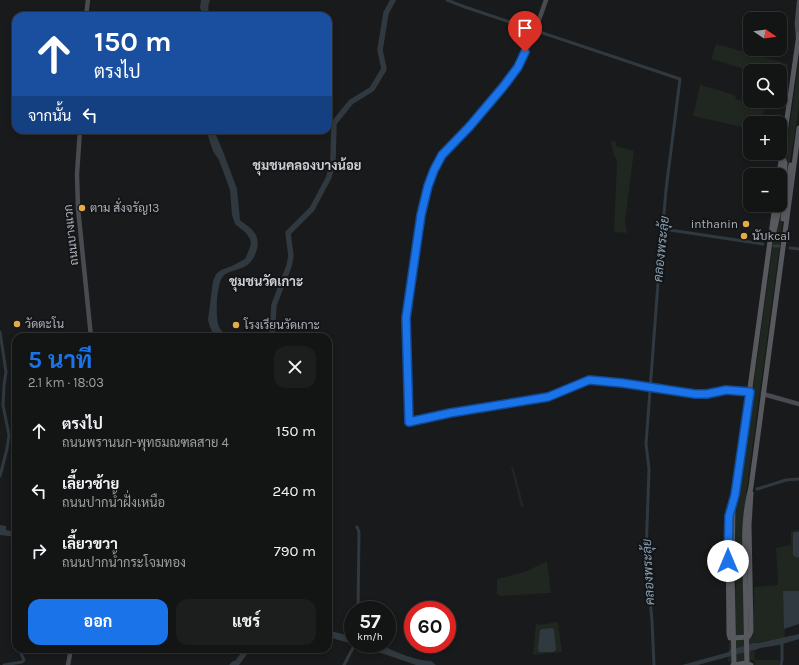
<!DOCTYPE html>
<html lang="th">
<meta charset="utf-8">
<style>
:root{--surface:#131414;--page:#1c1d1d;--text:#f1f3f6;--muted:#9d9ea0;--line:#323334;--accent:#1a73e8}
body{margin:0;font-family:Karla,Sarabun,sans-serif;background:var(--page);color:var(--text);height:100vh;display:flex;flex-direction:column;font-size:15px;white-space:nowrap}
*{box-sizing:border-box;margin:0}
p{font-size:13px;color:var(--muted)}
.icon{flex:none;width:22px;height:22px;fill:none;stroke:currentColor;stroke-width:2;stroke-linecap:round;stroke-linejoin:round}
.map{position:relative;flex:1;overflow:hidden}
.side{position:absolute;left:12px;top:333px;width:320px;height:320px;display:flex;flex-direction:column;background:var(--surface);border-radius:12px;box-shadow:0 2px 6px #0003,0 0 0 1px var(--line)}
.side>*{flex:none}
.top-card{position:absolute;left:12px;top:12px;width:320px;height:122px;border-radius:12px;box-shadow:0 2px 6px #0003,0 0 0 1px var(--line);background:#1a4fa0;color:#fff;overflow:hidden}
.needle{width:26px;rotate:103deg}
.buttons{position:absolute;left:743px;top:12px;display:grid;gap:8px}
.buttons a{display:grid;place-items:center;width:44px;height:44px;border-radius:8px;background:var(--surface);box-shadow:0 2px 6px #0003,0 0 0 1px var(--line);font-size:20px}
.speed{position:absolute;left:344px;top:601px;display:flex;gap:8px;font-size:20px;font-weight:700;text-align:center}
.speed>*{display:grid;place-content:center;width:52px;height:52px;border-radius:50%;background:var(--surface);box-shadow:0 2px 6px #0003,0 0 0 1px var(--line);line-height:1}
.speed small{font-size:10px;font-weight:400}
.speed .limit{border:6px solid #d22;background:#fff;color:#111}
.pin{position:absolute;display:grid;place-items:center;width:34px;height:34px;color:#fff;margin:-41px -17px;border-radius:50% 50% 50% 0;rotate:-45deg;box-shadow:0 0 4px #0007}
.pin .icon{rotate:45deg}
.me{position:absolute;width:44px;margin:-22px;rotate:0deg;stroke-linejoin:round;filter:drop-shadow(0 0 3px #0008)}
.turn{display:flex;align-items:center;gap:14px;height:84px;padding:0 16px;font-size:18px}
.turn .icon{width:52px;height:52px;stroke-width:2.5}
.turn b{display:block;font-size:28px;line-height:34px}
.then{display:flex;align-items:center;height:38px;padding:0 16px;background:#0003;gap:8px;font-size:15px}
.round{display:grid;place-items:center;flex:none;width:42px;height:42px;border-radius:12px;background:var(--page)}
.head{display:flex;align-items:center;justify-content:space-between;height:68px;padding:0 16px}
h1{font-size:24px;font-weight:700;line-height:30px;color:var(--accent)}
.action{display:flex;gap:8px;margin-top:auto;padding:8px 16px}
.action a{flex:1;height:46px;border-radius:12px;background:var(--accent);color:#fff;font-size:16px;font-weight:700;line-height:46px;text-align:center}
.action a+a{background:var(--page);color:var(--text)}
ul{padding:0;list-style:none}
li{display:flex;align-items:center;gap:12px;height:60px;padding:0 16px}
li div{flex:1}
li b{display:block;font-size:15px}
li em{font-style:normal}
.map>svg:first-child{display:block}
.green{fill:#202620}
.water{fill:#30393f}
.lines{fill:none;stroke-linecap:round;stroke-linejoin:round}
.canal{stroke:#30393f;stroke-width:3}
.river{stroke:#30393f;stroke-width:5.5}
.secondary{stroke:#494b50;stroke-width:4.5}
.primary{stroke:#57595f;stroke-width:5}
.primary-bridge{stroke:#57595f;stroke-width:5}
.route-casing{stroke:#114b97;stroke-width:10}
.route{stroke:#1a73e8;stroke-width:7}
.poi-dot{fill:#e4ab49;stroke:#141516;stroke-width:1.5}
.labels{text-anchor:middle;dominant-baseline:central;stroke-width:4;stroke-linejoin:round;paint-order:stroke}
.poi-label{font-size:12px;fill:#adb1ba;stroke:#141516;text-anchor:start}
.street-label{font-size:12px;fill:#adb1ba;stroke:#141516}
.neighbourhood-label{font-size:13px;font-weight:bold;fill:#ced0d6;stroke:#141516}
.water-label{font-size:13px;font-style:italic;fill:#879fb2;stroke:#141516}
</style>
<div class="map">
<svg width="799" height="665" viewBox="0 0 799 665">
<rect width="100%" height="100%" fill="#191a1b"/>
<path class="green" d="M716,44L788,64L786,81L780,80V71H751L711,59Z
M799,60V106L786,188L785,158Z
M700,85L719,90L736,96L735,99L765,107L761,123H750V129L693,116Z
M611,141L616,142V146L634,151L625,221L627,233L614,232L617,160L614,156Z
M781,203L783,207L781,236L745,502L749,638L753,637L754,587L778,585L776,548L791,545V531L799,530V532L793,533V555L797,558L799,557V591L783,592L785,638L754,643L755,660H780L779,665H755L754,660L728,662L729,642L731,641L730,590L736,589L735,539L736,512L774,237Z
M513,466L524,507H521L511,467Z
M547,561L551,593L500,596L497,594V579L525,572Z
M558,622L562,652L533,655L536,623L539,625Z"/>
<path class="water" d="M201,0H210C208,6 207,10 211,16H204L200,8Z
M206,130H214L224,154L237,189L240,220C246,225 255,230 257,238C260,248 253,263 244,267C238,270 229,271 224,275C216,282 215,318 219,327C221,330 224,334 226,337H215L210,327L208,320L213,281L216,274L221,270L232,266L245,259L249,250L251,244L250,239L246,233L235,224L232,215L230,190L219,160L213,151Z
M0,525L6,526V530L16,532V537L0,535Z
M795,532H799V557L797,558L793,555V533Z
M783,591H799V624L784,629Z
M552,628L554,629L556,650L553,652H539L538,649L540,630L542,629Z
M328,630L353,637V644L328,637Z
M799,634V639L779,645L760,648L755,650H753L698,665H682L729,652L730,650L754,643H759Z
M355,644H382V646C398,652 415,661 431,661L436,665H416Z
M244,649H251L239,665H229L233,661H235Z"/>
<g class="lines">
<path class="canal" d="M447,0L465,7L680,79L666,190L658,283L646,444L649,469L646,555L652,621L654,665
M663,229L763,244
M774,246H779
M790,248L799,249
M0,332L6,372L4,385L3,405L9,435L7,449L0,476
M757,489L786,480L799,479
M357,527L359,532L358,610
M4,665L22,662L24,660L19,649
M344,665L355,644
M781,665L782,660V641"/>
<path class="river" d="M272,337L274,305L289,266L291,256L288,233L312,209L329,177L333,160L334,123L351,102L372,89L384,69L380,50L386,13L393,0"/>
<path class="secondary" d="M546,0L534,34L518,67L470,126L443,155L434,169L428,186L421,215L406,323L409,422L450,413L548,397L589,380L622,383L695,394H707L727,390L750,392
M86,16L88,0
M798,37L797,23L799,2
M80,130L77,174L78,208L91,337
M763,394L799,404
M68,665L71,649"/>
<path class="primary" d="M782,157L785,163L783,194L785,193L786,192L791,165
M779,175L799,34
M780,203L783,201L785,203L783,219
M773,236L780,205
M730,508L728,535L729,634L730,638H732L748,637L750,634L751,631L749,525L751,493
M745,567C744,540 744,513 751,487L799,128
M732,571L733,512L775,205
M733,665L746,663L751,665"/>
<path class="primary-bridge" d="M745,567L747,665
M732,571L734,665"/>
</g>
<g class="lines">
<g class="route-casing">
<path id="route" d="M525,52L518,67L503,87L470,126L442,155L434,170L428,186L421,215L406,318L409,422L450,413L548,397L589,380L622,383L695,394H707L726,390L750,392L735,495L729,516L728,561"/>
</g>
<use href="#route" class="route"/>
</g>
<g class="poi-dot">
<circle cx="82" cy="208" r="4"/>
<circle cx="746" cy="224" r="4"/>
<circle cx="744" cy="236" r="4"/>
<circle cx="17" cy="324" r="4"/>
<circle cx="236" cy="325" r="4"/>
</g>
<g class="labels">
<g class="poi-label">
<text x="90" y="208">ตาม สั่งจรัญ13</text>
<text x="738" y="224" text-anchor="end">inthanin</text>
<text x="752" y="236">นับkcal</text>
<text x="25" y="324">วัดตะโน</text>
<text x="244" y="325">โรงเรียนวัดเกาะ</text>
</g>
<g class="street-label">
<text transform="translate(71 235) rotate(-96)">ถนนบางแวก</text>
</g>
<g class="neighbourhood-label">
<text x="307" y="165">ชุมชนคลองบางน้อย</text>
<text x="266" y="281">ชุมชนวัดเกาะ</text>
</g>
<g class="water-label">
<text transform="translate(661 249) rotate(-84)">คลองพระลุ้ย</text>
<text transform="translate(648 572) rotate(-93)">คลองพระลุ้ย</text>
</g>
</g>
</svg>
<div class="buttons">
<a><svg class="needle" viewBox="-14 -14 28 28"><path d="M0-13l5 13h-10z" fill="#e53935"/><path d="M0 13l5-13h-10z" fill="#9d9ea0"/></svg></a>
<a><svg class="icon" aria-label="search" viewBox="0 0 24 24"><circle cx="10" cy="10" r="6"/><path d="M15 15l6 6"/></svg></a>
<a>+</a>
<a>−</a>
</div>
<div class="speed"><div>57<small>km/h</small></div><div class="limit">60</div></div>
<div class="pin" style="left:525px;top:52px;background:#d93025"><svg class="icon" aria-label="arrive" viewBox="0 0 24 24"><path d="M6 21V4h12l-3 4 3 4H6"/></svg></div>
<svg class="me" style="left:728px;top:561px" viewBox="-20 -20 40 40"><circle r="19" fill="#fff"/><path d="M0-13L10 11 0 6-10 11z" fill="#1a73e8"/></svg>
<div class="top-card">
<div class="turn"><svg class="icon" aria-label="ahead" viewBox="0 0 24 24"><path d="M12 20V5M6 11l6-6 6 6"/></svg><div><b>150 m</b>ตรงไป</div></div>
<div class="then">จากนั้น<svg class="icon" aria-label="left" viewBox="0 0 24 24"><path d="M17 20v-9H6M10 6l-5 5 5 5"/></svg></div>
</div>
<section class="side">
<div class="head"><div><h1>5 นาที</h1><p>2.1 km · 18:03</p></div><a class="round"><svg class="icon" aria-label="close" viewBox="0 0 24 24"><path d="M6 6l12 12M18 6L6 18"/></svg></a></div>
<ul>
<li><svg class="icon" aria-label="ahead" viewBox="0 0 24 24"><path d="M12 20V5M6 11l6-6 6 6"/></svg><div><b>ตรงไป</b><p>ถนนพรานนก-พุทธมณฑลสาย 4</p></div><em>150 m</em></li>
<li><svg class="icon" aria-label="left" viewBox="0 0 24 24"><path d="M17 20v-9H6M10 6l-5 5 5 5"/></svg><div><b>เลี้ยวซ้าย</b><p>ถนนปากน้ำฝั่งเหนือ</p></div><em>240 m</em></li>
<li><svg class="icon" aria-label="right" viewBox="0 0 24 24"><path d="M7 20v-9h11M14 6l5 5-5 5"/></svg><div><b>เลี้ยวขวา</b><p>ถนนปากน้ำกระโจมทอง</p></div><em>790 m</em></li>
</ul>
<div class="action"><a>ออก</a><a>แชร์</a></div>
</section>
</div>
